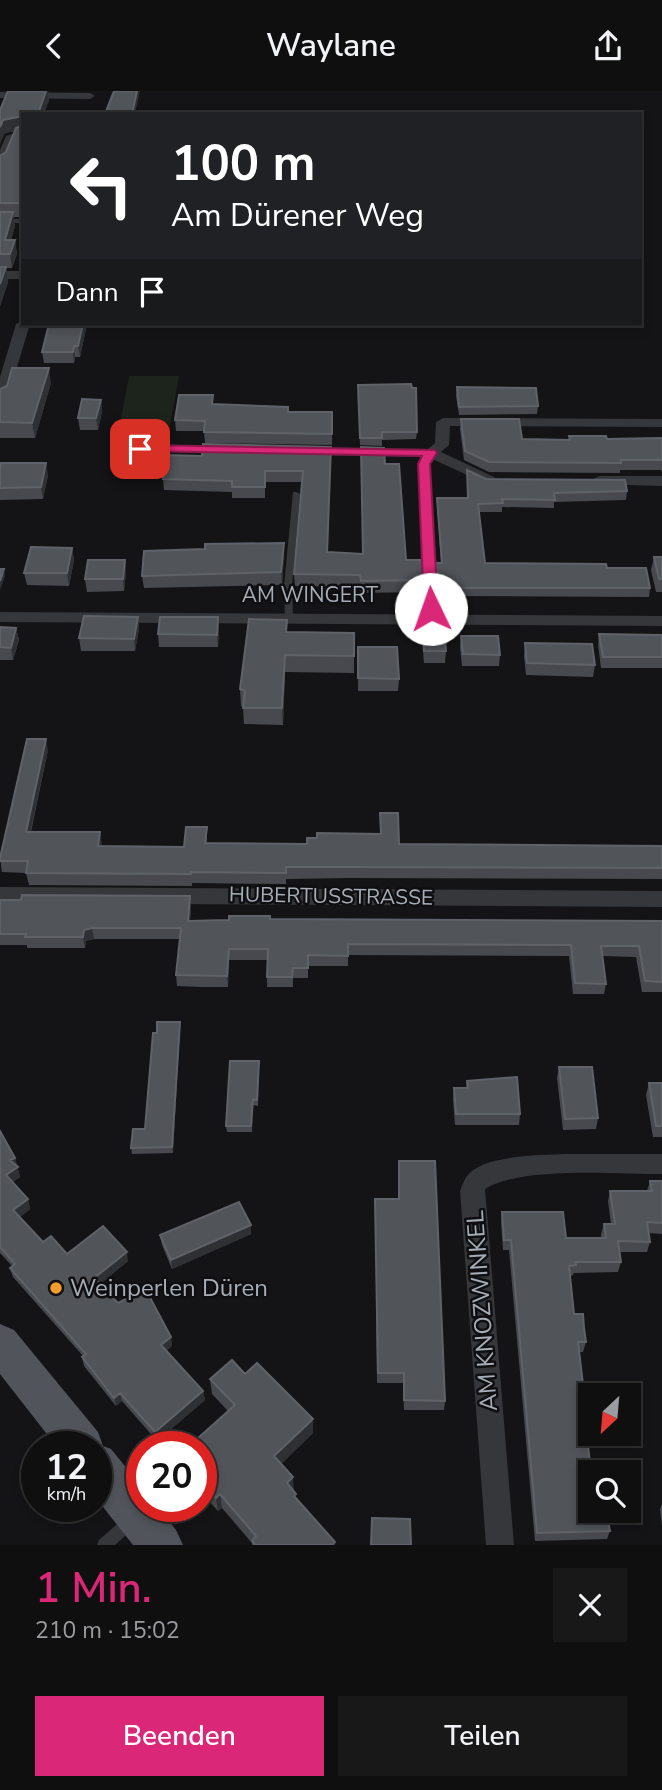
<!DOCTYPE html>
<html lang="de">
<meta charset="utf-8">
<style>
:root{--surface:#0f0f10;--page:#181819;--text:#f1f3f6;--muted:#9b9c9f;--line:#2f2f30;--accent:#db2777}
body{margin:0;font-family:"Nunito Sans",sans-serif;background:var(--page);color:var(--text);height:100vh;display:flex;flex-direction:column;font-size:26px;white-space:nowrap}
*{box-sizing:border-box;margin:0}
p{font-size:23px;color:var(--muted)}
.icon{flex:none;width:38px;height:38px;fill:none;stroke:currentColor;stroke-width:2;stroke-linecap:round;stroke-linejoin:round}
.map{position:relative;height:1454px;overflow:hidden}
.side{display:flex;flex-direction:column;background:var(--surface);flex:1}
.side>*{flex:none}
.hud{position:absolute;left:21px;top:21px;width:621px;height:214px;border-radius:0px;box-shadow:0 4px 10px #0003,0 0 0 2px var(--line);background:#202124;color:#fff;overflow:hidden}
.needle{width:46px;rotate:206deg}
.buttons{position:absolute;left:578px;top:1292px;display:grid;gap:14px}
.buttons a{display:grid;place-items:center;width:63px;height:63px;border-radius:0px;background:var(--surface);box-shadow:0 4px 10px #0003,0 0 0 2px var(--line);font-size:35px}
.speed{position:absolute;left:21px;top:1340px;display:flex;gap:14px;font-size:35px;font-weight:700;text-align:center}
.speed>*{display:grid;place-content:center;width:91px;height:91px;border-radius:50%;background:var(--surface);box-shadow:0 4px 10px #0003,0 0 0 2px var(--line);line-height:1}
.speed small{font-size:18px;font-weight:400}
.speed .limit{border:10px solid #d22;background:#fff;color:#111}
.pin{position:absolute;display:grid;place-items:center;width:60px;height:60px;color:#fff;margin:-30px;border-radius:14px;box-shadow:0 4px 10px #0006}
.me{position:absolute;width:77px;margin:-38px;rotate:357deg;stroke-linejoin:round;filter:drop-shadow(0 0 5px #0008)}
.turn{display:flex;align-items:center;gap:24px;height:147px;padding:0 35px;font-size:32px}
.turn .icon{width:91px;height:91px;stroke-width:2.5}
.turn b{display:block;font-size:49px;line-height:60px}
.then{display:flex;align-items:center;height:66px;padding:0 35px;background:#0003;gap:14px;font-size:26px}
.round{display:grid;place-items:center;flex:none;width:74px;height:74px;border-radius:0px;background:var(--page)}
.summary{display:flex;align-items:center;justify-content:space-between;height:119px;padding:0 35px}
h1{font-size:42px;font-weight:600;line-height:52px;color:var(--accent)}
.button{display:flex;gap:14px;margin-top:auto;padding:14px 35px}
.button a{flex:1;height:80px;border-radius:0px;background:var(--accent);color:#fff;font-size:28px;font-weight:600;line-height:80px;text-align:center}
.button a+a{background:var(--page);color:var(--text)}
header{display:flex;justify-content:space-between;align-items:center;height:91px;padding:0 35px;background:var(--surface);font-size:32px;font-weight:600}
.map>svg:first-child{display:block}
.green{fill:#1c241c}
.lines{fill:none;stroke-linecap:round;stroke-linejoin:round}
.lane{fill:#35373b;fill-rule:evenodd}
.street{fill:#35373b;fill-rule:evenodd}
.primary{fill:#51545a;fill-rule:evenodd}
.wall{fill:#47494e}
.shaded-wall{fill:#2e3033}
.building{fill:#515459;stroke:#5f6268;stroke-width:2}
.route{fill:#db2777;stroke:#8e194d;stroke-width:2}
.poi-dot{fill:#f49b2e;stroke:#0f0f11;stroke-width:2.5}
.labels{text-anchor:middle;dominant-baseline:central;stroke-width:5;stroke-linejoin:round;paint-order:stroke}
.street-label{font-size:21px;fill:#a6adb6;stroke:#0f0f11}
.near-poi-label{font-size:24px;fill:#a6adb6;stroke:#0f0f11;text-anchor:start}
.near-street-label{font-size:24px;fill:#a6adb6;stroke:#0f0f11}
</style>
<header><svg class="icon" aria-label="back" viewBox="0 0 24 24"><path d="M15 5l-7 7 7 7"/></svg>Waylane<svg class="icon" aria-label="share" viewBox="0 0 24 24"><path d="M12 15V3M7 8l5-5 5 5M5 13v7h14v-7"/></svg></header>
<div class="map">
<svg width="662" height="1454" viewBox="0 0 662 1454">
<rect width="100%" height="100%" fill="#141416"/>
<path class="green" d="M129,285H179L169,339H119Z"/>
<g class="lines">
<path class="lane" d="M0,128H23V132H0Z
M428,360H434L435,362L428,373L435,527L431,530L427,527L420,373Z
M293,401H296L300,403L292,495L293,527L289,530L285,527L284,495Z
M129,1425L134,1427L136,1432L134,1437L115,1454H97L99,1449L124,1427Z"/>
<path class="street" d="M0,1L90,2L95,5L90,8L0,7Z
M23,40V46L16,48L6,74L0,77V59L6,45Z
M0,180H23V188H0Z
M23,229V233H30L7,309L0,313V286L16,233Z
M443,327L662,328V336L450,335L449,354L441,361L494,386L497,389L489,394L428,366L305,364L298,360L305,356L428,358L435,352L436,331Z
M140,353L226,355L233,359L226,363L135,360L133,357L135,354Z
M600,385H662V395L595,393L592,390L595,387Z
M0,521L662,525V535L0,531Z
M0,796L662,800V816L0,812Z
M565,1063H662V1083C619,1083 520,1075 485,1098L514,1454H486L460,1100C462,1095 464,1089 467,1085C482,1064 541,1064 565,1063Z"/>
<path class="primary" d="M0,1233L14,1239L98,1341L103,1355L111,1358L142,1396V1416H158L176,1439L183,1454H133L96,1407V1356H57L0,1283Z"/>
</g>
<path class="wall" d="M8,0H48L49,10L23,23V126H14L15,135L11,149H15L17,163L12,177H6L8,191L0,215V65L6,61L15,40L5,42Z
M49,233H87L80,266H75L74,272H44L42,261Z
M51,292L35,347H0V298Z
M457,296L538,315L537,323L459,324L456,305Z
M358,301L417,341L416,348L382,349V355L360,354Z
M101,309L102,320L98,339H80L78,327Z
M214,313L288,321H332V354L205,352L204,340H176L175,329Z
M461,328L522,348L569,349V345L607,348L662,347V381L661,379H620V382L489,381L464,369L460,338Z
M331,356L328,461L363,463L385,373L406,469L424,489L423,501L360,502V496L295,495L294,483L302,391H265V407H232V401L164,399L163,388L202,365Z
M0,377L48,384L43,408L0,409Z
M467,379L486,388L627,400L626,409L554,411V417L502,416V421H479L485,472L607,477L650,497L649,506L439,505L436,480V472H441L437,416V407H467Z
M72,457L74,469L69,495L27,494L24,482Z
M205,458L284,464L282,494L144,497L142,485Z
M654,466H662V501H656L651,479Z
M125,469L126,481L124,500L87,501L85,488Z
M138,526L139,538L135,560H81L79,547Z
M218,526L219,539L218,556H159L158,543Z
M0,536L16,537L19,549L13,569H0Z
M423,537L446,560L445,572H424L422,549Z
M287,541L354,542V582L285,581L283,634L244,633L243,616L241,615L240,598Z
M599,543L662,544V577H601L598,554Z
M461,545L500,564L499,575H462L460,556Z
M525,552L595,574L593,586L526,584L524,565Z
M358,556L399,588L398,600H358Z
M48,659L31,741L102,753V755L184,756L207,736V752L307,753L380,743V722L399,753L662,755V788L349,787L286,788V793L192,792V795L29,794L26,782L2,781L0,767Z
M190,805L191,816L190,830L270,828L662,830V901H642L636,866L603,865L606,893L604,903H573L569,865L348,864V875H308V887H293V896H267V869H229L228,896H202L177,895L176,884L180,848H94L86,850L85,857H27V854H0V809Z
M180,931V937L173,1062L132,1063L131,1057L145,1038L157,942Z
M559,976L598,1027L596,1038L563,1039L557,987Z
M259,977L258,1015L253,1014L252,1041H227L226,1035Z
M467,990L520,1023L519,1034H455L453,1008L454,997H466Z
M649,992H662V1046H653L646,1004Z
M0,1040L15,1067L20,1086L12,1091L28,1108L30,1118L20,1126L43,1151L67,1163L128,1170L100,1193L118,1212L171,1246L172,1255L166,1260L203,1300L205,1309L157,1350L122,1310L116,1315L84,1275L82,1266L83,1265L13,1186L10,1177L12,1175L0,1162Z
M399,1070L445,1310L444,1319H404L403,1292H377L375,1108H398Z
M650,1090H662V1143L649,1142L650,1151L647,1161H619L621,1171L618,1181L574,1182L573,1184L570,1185L574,1223L586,1251L583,1261H579L584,1302L590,1304V1342H593L592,1346H587L590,1419L610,1440L607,1448L535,1450L509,1159H503L501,1131L502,1121L566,1147H601V1143L604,1133H611L608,1110L610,1100H647Z
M251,1134V1143L172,1178L162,1154L160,1144Z
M245,1283L313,1342L281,1373L296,1408L335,1454H252V1452L222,1417L218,1420L201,1401V1356L228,1320L212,1303L210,1288Z
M662,1413V1435L660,1418Z"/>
<path class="shaded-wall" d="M46,0H48L49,10L44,23H38Z
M137,0H140L135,23H132Z
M23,25V38L5,42L0,53V36L3,29Z
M13,121L15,135L7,163L5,149Z
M15,149L17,163L12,177L10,163Z
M6,176L8,191L0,215V193Z
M83,233H87L80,266L78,255Z
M74,255L75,266L74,272L73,261Z
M49,277L51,292L35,347L32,332Z
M101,309L102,320L98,339L96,327Z
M46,372L48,384L43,408L41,396Z
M284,452V464L282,494L281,481Z
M72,457L74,469L69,495L67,482Z
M125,469L126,481L124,500L123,488Z
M4,478L5,485L0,499V490Z
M138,526L139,538L135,560L134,548Z
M218,526L219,539L218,556L217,544Z
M16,537L19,549L13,569L11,557Z
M285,564V581L283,634L282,617Z
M46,648L48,659L28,752L26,741Z
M100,741L102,753L100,767L98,755Z
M190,805L191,816L189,841L188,830Z
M92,837L94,848L86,850L85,857L83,846L84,839Z
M229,858V869L228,896L227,885Z
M180,931V937L173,1062L172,1056Z
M15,1067L20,1086L9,1094L6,1084L10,1069Z
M28,1108L30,1118L16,1129L13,1119Z
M251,1134V1143L172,1178L171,1169Z
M127,1161L128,1170L96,1196L94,1187Z
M171,1246L172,1255L163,1263L161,1254Z
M203,1300L205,1309L157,1350L155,1341Z
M120,1302L122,1310L116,1315L114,1307Z
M313,1328V1342L275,1379L274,1365Z
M293,1386L294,1400L287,1392Z
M220,1403L222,1417L218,1420L216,1407Z"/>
<path class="building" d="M8,0H46L38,23H23V26V25L3,29L0,36V19Z
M114,0H137L132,23H105Z
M23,34V112H0V65L6,61L16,37Z
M0,121H13L5,149H15L10,163H0Z
M0,176H6L0,193Z
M49,233H83L78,255H74L73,261H42Z
M12,277H49L32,332L0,331V298L7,295Z
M411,293L412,297H416L417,341H382V347H360L358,294Z
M457,296L536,297L538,315L459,316Z
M179,304H213L212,313L288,316V321H332V343L204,341L205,330L175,329Z
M82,308L101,309L96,327H78Z
M461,328H519L522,348L570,349L569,345H606L607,348L662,347V369H621V372L489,371L465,360Z
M203,353L331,356L327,461L363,463L361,356L384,357L385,373H399L406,469H423L424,489L361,490L360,484L294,483L303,380H265V396H232V390L163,388L168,364L202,365Z
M1,372H46L41,396L0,397V377Z
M467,379L486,388L625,389L627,400L554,402L555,409L502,408L503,412L478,413L485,472L606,473L607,477H646L650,497H439L436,472H442L437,407H468Z
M284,452L281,481L142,485L144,460L205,458V453Z
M31,456L72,457L67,482H24Z
M654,466H662V488H659Z
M88,469H125L123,488H85Z
M0,478H4L0,490Z
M84,525L138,526L134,548L79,547Z
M160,526H218L217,544L158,543Z
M249,528L287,529L286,541L354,542V565L285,564L282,617H243L245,600L240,598Z
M0,536L16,537L11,557L0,556Z
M423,537H444L446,560H424Z
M599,543L662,544V566H603Z
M461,545H498L500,564L463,563Z
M525,552L592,553L595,574L527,572Z
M358,556H397L399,588L358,587Z
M27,648H46L26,741H100L98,755L184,756L186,736H207L205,752L307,753V747H317V742L381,743L380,722H398L399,753L662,755V777L349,776H286V782L191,781V783L26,782L28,770H0V767Z
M22,804L190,805L188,830L229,829V825H270V828L662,830V891L645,890L639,855H601L606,893L575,892L571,854L348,853V865L308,864V877H293L292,886H267L268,858H229L227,885L176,884L181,837H92L84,839L83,846H25L26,843H0V809H21Z
M157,931H180L172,1056L131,1057L133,1038H145L153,942H157Z
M230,970H259L257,1009L253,1008L251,1035H226Z
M559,976H592L598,1027L565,1028Z
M517,986L520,1023H456L454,997H468L467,990Z
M649,992H662V1035H656Z
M0,1040L15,1067L10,1069L18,1076L6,1084L28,1108L13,1119L43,1151L51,1145L67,1163L103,1135L127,1161L94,1187L118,1212L145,1197L171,1246L161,1254L203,1300L155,1341L120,1302L114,1307L82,1266L86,1263L10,1177L15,1173L0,1156Z
M399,1070H435L445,1310L404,1309V1282H378L375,1108H399Z
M650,1090H662V1132L647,1131L650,1151L618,1150L621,1171H575L576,1174L569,1175L574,1223H583L584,1237L586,1251H578L584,1302L591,1303V1304H590V1337H586L591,1381H590V1419H606L610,1440L537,1442L511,1149H504L502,1121H563L566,1147H606L604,1133H615L610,1100H652Z
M239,1111L251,1134L171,1169L160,1144Z
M232,1269L245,1283L257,1272L313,1328L274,1365L293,1386L287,1392L296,1403L294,1405L335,1451L332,1454H255L252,1450L256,1445L220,1403L216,1407L201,1390V1356H188L235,1314L210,1288Z
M372,1427L410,1428L411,1454H371Z"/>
<path class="route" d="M140,354L435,359L437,362L430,373L438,518L431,522L424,518L418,373L422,365L136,360L134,358Z"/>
<circle class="poi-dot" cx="56" cy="1197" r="7"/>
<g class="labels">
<g class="street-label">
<text x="310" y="504">AM WINGERT</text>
<text transform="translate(331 805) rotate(1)">HUBERTUSSTRASSE</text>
</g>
<g class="near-poi-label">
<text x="70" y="1197">Weinperlen Düren</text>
</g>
<g class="near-street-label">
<text transform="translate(482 1220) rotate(-94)">AM KNOZWINKEL</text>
</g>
</g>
</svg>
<div class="buttons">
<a><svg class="needle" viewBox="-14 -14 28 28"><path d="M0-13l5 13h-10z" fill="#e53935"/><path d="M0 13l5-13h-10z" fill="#9b9c9f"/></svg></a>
<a><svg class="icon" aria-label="search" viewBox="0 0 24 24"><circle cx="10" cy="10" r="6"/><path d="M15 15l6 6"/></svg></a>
</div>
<div class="speed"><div>12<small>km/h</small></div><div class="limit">20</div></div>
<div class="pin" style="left:140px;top:358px;background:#d93025"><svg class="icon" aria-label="arrive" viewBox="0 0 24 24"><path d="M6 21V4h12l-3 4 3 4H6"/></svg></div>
<svg class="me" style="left:431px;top:518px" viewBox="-20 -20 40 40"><circle r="19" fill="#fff"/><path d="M0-13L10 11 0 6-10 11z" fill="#db2777"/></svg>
<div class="hud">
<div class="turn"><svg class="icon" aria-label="left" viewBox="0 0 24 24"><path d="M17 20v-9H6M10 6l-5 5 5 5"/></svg><div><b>100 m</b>Am Dürener Weg</div></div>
<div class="then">Dann<svg class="icon" aria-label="arrive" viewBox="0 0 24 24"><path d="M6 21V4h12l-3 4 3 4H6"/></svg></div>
</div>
</div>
<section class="side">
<div class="summary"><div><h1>1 Min.</h1><p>210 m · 15:02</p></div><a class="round"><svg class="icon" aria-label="close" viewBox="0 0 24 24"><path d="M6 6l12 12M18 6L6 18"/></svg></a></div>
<div class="button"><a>Beenden</a><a>Teilen</a></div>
</section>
